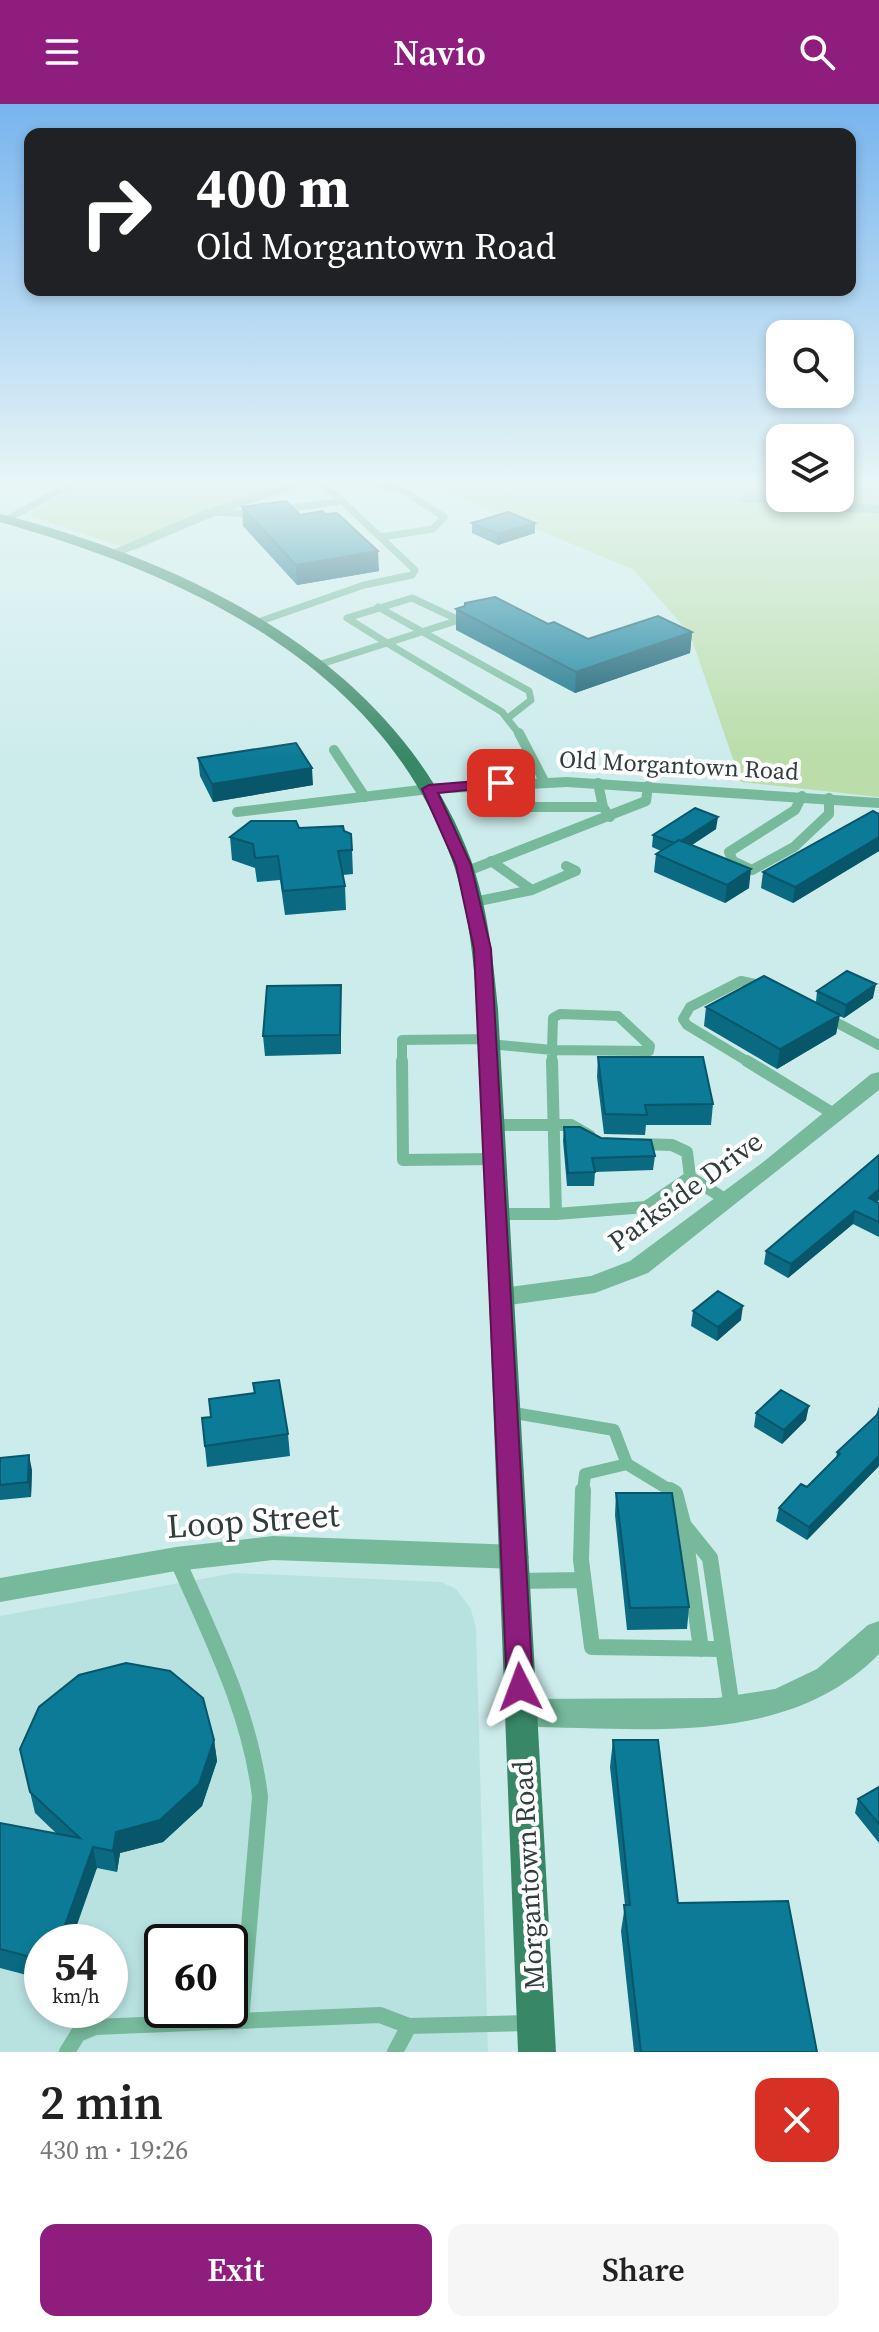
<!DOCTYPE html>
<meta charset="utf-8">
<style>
:root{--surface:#fff;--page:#f6f6f6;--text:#222;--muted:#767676;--accent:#8f1d7d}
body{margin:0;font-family:"Source Serif 4",serif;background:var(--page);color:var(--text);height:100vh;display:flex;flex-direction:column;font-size:30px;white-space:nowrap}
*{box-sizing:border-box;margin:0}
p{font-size:26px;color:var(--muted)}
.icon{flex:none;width:44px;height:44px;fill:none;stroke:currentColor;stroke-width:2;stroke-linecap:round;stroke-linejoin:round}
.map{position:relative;height:1948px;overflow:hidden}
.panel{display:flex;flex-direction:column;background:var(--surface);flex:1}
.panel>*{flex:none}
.guide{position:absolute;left:24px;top:24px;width:832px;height:168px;border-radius:16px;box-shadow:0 4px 12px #0003;background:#202124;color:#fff;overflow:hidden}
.buttons{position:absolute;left:766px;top:216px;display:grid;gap:16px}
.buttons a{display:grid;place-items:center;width:88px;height:88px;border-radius:16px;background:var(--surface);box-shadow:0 4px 12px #0003;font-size:40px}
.speed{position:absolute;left:24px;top:1820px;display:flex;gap:16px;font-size:40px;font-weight:700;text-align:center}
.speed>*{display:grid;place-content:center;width:104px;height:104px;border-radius:50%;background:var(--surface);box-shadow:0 4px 12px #0003;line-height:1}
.speed small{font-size:20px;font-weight:400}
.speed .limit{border:4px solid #111;border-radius:12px;background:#fff;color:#111}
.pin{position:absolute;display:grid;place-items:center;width:68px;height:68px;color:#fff;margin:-34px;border-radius:16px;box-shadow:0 4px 12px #0006}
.me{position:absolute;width:88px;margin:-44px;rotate:357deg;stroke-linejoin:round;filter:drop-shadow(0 0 6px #0008)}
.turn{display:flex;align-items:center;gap:28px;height:168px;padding:0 40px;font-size:36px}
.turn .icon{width:104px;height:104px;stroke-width:2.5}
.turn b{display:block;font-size:56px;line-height:68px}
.round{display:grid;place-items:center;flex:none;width:84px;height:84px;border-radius:16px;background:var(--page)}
.overview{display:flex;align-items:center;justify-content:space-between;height:136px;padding:0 40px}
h1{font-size:48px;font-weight:600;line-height:60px}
.primary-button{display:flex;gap:16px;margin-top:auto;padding:16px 40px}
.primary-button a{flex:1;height:92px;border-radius:16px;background:var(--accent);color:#fff;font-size:32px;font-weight:600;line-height:92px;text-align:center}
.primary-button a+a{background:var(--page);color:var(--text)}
header{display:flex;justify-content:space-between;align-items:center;height:104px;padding:0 40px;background:var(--accent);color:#fff;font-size:36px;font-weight:600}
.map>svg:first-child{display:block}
.built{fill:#b8e2e0;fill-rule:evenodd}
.green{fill:#badda9}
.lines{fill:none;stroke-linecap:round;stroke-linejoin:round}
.service-far3{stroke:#76b99b;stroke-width:7}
.service-far2{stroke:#76b99b;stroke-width:10}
.service-far1{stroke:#76b99b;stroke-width:12}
.service{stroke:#76b99b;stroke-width:16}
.minor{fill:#76b99b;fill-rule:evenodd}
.tertiary{fill:#76b99b;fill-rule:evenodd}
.primary{fill:#388767;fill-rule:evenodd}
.wall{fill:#0a6a82}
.shaded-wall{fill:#08566a}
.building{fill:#0c7b97;stroke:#08566a;stroke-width:2}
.route{fill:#8f1d7d;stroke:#5d1351;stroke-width:2}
.labels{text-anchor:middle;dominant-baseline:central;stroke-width:8;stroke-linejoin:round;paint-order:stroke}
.far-street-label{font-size:24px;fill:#303d3d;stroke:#fff}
.street-label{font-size:28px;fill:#303d3d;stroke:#fff}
.near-street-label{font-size:34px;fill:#303d3d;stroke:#fff}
</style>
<header><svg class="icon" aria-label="menu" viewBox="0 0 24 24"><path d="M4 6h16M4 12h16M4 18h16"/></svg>Navio<svg class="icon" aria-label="search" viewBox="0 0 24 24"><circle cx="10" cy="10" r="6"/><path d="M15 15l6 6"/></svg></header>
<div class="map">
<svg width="879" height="1948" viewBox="0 0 879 1948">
<rect width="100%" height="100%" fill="#cceceb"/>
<path class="built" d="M234,1469L441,1478L456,1485L471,1505L476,1525L488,1948H0V1512ZM42,1838H110V1906H42ZM162,1838H230V1906H162Z"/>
<path class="green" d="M79,380H319L233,403L135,447L33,413L31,409Z
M429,380H780V394H840V380H879V693L741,678L690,530L634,466Z"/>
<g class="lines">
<path class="service-far3" d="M379,380L402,386L444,413L433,425L381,433
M279,406L342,397
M212,408L254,410
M6,416L71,380
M412,494L459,516L387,539L347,514Z
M378,503L529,587L531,596L508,614
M258,518L364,481L412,471L415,466L324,380
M387,539L502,608L520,631
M318,561L387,539"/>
<path class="service-far2" d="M519,629L544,677
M334,646L365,693
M598,679L603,703
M802,692L795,706L729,748L733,757L752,766L794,743L829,710V694
M501,703H603L610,713
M237,708L429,685
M491,757L532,786
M465,768L646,697L648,682
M474,798L532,786L576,767L566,762
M560,910L618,912L650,942L649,947L552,946L553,914Z
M826,913L879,941
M490,940L552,946V959
M402,959V936L490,935
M750,959L687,921L683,915L690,903L741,877L765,882"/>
<path class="service-far1" d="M402,957L403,1056L495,1055
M747,957L834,1010
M494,1021H571L590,1032
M690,1073L728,1097
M498,1110H556L552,957
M556,1110L646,1103L690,1073L687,1048L672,1041L637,1040
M508,1308L614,1326L627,1360L673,1388
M583,1388L585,1370L627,1360"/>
<path class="service" d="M583,1386L581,1456L592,1543L722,1545
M670,1386L675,1389L684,1423L701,1545
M685,1423L710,1454L732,1604
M177,1455C211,1533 250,1607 260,1693L241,1917
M518,1477L581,1476
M67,1948L78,1930L95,1923L380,1911L409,1922L530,1919
M395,1948L409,1922"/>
<path class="minor" d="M287,380H305L217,411L118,452L106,449L207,405Z
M780,389V394L879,401V409L840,408L780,397L745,399L739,395L745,391Z
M879,968V986L648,1169L595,1189L502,1202L493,1199L489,1193L493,1187L502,1184L591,1172L630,1157L762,1059L871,970Z
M273,1432L514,1441L524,1445L529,1453L524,1461L514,1465L273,1456L176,1467L0,1498V1474L176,1443Z
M879,1517V1550C786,1645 642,1623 521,1623L510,1619L505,1609L510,1599L521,1595L717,1594L775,1585L817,1565L868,1521Z"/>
<path class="tertiary" d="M567,673L879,694V704L567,683L429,690L420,685L429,680Z"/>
<path class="primary" d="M0,410C192,459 398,558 471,756C488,804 493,855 498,905L556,1948H518L478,905C473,855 469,804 452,756C384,561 184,470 0,418Z"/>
</g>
<path class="wall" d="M242,403L300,411L325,410L379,467L297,481L243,422Z
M472,419H535V429L498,441L472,429Z
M456,505L548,520L588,535L692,528L690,549L575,589L456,526Z
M198,654L313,681L213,698L200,672Z
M879,710V747L793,799L761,784L763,768Z
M299,724L344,727L352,746L353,770L343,771L345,782L346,806L285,811L280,776L257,778L255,764L232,756L230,733Z
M716,725L692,741L749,784L725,799L654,768L656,750L661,747L652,743L653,731Z
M341,881V950L265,952L263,932Z
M817,887L873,894L844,914L839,912L836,930L777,965L704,922L706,903L816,898Z
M598,953L713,1000L711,1021H646L645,1031L604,1030L597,973Z
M564,1023L655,1052L653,1066L595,1068L594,1082H567L563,1037Z
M879,1096L877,1098L879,1099V1133L853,1120L788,1174L764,1160L766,1147Z
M693,1207L741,1216L717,1237L691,1222Z
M253,1279L288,1330L290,1352L207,1363L202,1314L211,1313L254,1289Z
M879,1302V1362L807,1436L776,1417L779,1404L807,1383L836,1355L837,1348L876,1311Z
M756,1309L806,1316L782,1340L754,1323Z
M0,1354L32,1366L31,1393L0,1396Z
M616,1389L689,1503L687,1525L627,1526L615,1411Z
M214,1636L217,1657L202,1702L163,1738L120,1749L117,1768L97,1764L42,1838V1875L0,1864V1719L57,1730L35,1709L20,1645Z
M613,1636L678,1799L817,1948H634L621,1827L625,1801L610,1663Z
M879,1683V1739L855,1709L858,1695Z"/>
<path class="shaded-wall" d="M535,419V429L498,441V430Z
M378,447L379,467L297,481L296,461Z
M692,528L690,549L575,589L576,568Z
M312,664L313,681L213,698L212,680Z
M718,713L716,725L675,752L677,740Z
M879,733V747L793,799L795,783Z
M751,765L749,784L725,799L727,781Z
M876,880L873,894L844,914L846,901Z
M341,881V950L340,931Z
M840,911L836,930L777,965L780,945Z
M879,1085V1096L866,1108L869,1094Z
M855,1107L853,1120L788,1174L791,1160Z
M743,1202L741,1216L717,1237L718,1223Z
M809,1302L806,1316L782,1340L784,1326Z
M879,1349V1362L807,1436L809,1423Z
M29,1351L32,1366L31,1393L28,1378Z
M214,1636L217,1657L202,1702L163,1738L120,1749L117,1768L113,1747L116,1728Z
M93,1743L97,1764L71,1838H59Z"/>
<path class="building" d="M286,397L300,411L322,407L325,410L337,409L378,447L296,461L242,403Z
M508,408L535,419L498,430L472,419Z
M495,493L548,520L554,518L588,535L658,512L692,528L576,568L456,505L465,502V499Z
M296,639L312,664L212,680L198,654Z
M695,704L718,713L681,737L679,736L674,739L653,731Z
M873,707L879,710V733L795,783L763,768Z
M251,717H296L299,724L343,722L344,727L351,730L352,746L338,747L345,782L283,787L278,752L255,754L253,740L230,733Z
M679,736L751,765L727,781L656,750Z
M847,867L876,880L846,901L817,887Z
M764,872L840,911L780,945L706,903Z
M341,881L340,931L263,932L267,882Z
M598,953H703L713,1000L645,1001L647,1011L605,1010Z
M564,1023H580L601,1034L651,1036L655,1052L592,1054L595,1068L568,1069Z
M879,1051V1085L869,1094L879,1099V1118L855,1107L791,1160L766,1147Z
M718,1187L743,1202L718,1223L693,1207Z
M279,1276L288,1330L205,1342L202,1314L211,1313L209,1295L255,1289L253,1279Z
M781,1286L809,1302L784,1326L756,1309Z
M879,1309V1352L809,1423L779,1404L801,1380L807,1383L840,1350L837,1348Z
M29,1351L28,1378L0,1381V1354Z
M616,1389H672L689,1503L630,1504Z
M126,1559L170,1567L203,1594L214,1636L199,1680L160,1716L116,1728L113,1747L93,1743L59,1838H42V1856L0,1845V1719L80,1734L30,1688L20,1645L39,1603L79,1571Z
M613,1636H658L678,1799L788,1797L817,1948H641L624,1801H630Z
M879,1683V1720L858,1695Z"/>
<linearGradient id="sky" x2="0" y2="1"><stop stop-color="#77b4ee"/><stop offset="0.58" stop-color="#e8f6f6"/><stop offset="1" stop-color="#e8f6f6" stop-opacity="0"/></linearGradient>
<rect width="879" height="653" fill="url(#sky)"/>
<path class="route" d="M501,675L508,679L506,682L438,689L471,761L491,845L533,1583L529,1591L520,1594L511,1591L507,1583L474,845L456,761L422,685L429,681Z"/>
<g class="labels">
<g class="far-street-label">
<text transform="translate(679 661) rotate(3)">Old Morgantown Road</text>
</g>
<g class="street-label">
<text transform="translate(685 1087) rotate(-36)">Parkside Drive</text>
<text transform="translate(528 1771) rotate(-93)">Morgantown Road</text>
</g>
<g class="near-street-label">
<text transform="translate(253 1416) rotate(-4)">Loop Street</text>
</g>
</g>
</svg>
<div class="buttons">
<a><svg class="icon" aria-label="search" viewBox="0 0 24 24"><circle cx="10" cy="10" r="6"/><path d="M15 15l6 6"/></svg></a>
<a><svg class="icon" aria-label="layers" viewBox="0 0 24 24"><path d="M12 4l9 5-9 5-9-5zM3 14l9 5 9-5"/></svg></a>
</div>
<div class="speed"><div>54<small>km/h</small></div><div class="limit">60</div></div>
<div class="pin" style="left:501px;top:679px;background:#d93025"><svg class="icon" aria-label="arrive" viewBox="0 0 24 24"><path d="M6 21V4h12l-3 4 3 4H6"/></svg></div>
<svg class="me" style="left:520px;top:1583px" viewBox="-20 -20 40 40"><path d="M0-17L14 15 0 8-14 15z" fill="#8f1d7d" stroke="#fff" stroke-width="4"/></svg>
<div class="guide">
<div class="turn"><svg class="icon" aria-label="right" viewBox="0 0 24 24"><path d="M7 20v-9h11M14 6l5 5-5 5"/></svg><div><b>400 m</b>Old Morgantown Road</div></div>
</div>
</div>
<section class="panel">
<div class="overview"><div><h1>2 min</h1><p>430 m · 19:26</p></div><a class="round" style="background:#d93025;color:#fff"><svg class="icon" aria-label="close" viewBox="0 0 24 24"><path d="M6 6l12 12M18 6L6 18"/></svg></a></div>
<div class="primary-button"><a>Exit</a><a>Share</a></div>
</section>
